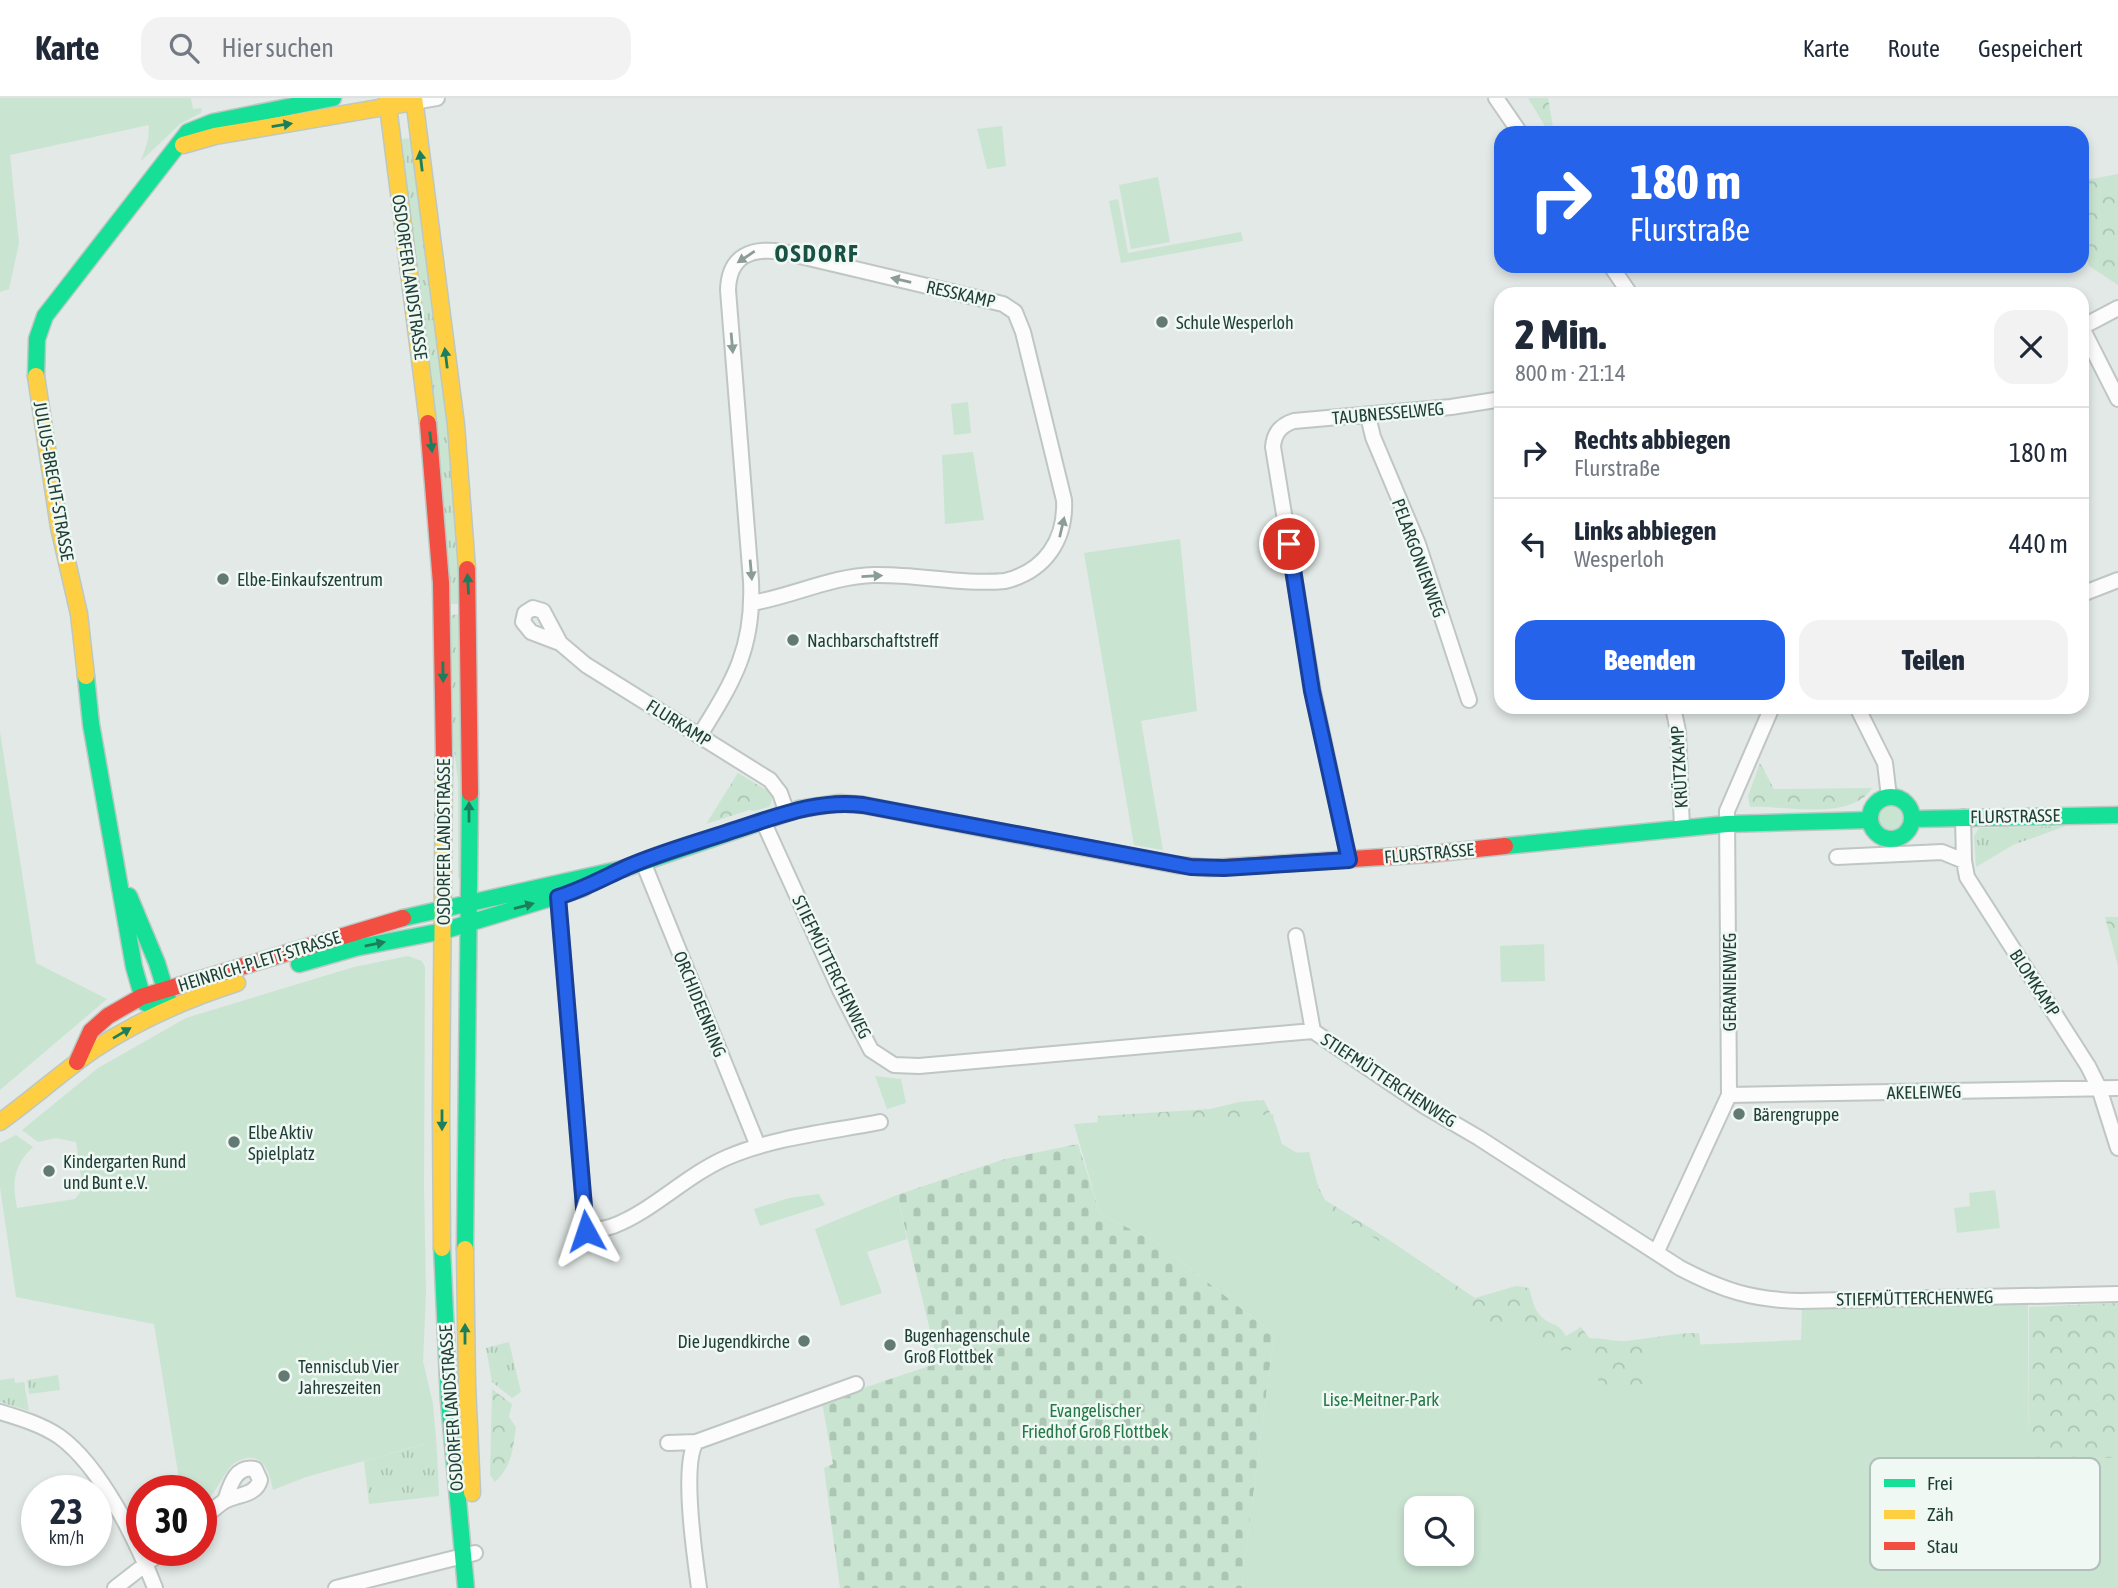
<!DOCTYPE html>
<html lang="de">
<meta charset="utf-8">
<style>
:root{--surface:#fff;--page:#f2f2f3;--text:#1f2937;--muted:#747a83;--line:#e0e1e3;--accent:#2563eb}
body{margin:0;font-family:"Asap Condensed",sans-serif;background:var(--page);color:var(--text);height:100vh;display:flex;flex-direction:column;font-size:26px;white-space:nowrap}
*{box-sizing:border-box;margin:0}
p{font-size:23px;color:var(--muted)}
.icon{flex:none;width:38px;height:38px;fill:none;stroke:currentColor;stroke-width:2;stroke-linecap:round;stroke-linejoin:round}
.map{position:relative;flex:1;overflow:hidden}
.details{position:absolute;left:1494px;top:189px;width:595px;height:427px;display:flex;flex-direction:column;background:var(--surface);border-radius:21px;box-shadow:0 4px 10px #0003}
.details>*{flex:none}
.hud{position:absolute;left:1494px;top:28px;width:595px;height:147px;border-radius:21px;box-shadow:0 4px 10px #0003;background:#2563eb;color:#fff;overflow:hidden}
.tools{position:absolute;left:1404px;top:1398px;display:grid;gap:14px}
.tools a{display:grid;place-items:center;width:70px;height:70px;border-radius:14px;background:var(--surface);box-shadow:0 4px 10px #0003;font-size:35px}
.speed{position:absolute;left:21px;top:1377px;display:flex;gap:14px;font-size:35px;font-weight:700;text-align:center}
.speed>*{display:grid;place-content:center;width:91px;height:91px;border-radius:50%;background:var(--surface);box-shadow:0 4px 10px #0003;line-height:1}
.speed small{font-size:18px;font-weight:400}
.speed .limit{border:10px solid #d22;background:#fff;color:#111}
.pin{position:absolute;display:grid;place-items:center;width:60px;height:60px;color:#fff;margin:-30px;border:4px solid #fff;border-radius:50%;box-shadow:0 2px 7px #0007}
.me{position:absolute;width:77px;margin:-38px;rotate:355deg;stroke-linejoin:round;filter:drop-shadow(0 0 5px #0008)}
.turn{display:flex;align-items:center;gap:24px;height:147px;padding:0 21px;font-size:32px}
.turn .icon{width:91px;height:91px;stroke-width:2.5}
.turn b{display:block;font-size:49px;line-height:60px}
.round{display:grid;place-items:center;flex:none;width:74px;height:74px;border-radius:21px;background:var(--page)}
.head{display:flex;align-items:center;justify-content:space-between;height:119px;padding:0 21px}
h1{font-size:42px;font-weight:800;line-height:52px}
.button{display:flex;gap:14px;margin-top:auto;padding:14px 21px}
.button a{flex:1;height:80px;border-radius:21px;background:var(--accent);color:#fff;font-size:28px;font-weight:800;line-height:80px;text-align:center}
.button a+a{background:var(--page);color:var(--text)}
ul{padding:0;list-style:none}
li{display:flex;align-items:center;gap:21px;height:91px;padding:0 21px;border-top:2px solid var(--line)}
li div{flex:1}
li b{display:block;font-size:26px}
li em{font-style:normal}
header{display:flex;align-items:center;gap:42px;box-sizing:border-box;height:98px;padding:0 35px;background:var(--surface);border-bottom:2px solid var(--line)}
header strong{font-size:33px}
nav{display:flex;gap:38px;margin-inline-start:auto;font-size:24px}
.search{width:490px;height:63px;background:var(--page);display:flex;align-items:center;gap:18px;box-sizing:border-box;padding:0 24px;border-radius:21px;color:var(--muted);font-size:26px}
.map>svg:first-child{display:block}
.grass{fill:url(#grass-tufts)}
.forest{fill:url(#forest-crowns)}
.cemetery{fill:url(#cemetery-stones)}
.green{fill:#cae4d2;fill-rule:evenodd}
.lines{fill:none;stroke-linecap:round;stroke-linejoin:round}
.street-casing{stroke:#bfc6c3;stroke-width:18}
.fast-casing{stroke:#bdc7c3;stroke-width:19}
.slow-casing{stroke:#bdc7c3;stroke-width:19}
.jam-casing{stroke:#bdc7c3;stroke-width:19}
.street{stroke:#fbfcfb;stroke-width:14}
.fast{stroke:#16e098;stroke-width:16}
.slow{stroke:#ffcf43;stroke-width:16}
.jam{stroke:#f24e42;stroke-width:16}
.oneway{fill:#1b7f5d}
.oneway2{fill:#8c9d98}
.route-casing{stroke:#184099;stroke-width:18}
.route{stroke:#2563eb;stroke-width:12}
.poi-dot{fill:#637a74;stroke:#f0f8f4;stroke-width:2.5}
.labels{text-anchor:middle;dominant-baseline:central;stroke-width:5;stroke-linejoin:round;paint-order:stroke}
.street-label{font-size:18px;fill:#1e3e36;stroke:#f0f8f4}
.poi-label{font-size:18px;fill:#1e3e36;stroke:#f0f8f4;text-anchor:start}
.park-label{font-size:18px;fill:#257847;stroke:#f0f8f4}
.district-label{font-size:24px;font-weight:bold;letter-spacing:2px;fill:#195245;stroke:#f0f8f4}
.key{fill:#f0f8f4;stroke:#b1c0bb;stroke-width:2}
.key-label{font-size:19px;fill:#1e3e36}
</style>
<header>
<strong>Karte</strong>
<div class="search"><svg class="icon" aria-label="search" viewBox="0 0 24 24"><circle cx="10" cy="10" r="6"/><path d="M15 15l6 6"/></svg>Hier suchen</div>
<nav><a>Karte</a><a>Route</a><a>Gespeichert</a></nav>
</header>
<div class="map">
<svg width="2118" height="1490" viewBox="0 0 2118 1490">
<defs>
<pattern id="grass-tufts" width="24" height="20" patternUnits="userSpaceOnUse" patternTransform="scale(1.75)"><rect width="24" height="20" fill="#cae4d2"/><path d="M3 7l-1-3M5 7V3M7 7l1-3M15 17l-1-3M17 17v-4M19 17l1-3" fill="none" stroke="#adc5b5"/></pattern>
<pattern id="forest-crowns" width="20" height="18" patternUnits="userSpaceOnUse" patternTransform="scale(1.75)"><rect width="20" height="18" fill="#cae4d2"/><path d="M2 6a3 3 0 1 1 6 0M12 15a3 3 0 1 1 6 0" fill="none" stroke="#adc5b5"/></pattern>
<pattern id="cemetery-stones" width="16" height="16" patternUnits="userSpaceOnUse" patternTransform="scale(1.75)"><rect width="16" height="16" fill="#cae4d2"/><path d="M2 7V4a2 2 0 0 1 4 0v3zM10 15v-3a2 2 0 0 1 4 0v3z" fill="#adc5b5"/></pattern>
</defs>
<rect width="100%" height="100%" fill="#e2e9e6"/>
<path class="grass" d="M410,40L451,358L461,506H451L402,41Z
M462,516L463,780H458V682L453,644L451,517Z
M2066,728L2013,747L1976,769L1974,738L1979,730Z
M509,1244L521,1294L512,1300L492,1284L486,1250Z
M58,1277L60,1292L29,1296L27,1282Z
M14,1280L15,1285L24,1284L29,1313L0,1304V1282Z
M426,1346L437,1353L439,1398L369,1406L364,1363Z"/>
<path class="forest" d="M1528,0H1548L1554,35H1549Z
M2118,76V187L2089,168L2083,140L2082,80L2091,81Z
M1760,665L1774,691L1872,690C1851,724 1783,707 1750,709L1748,698Z
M738,675L766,692L768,689C773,696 773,702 769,709L754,713L749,712L706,726Z
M2105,819H2118V868Z
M1264,1002L1276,1027L1282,1046L1304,1059L1325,1102L1383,1138L1475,1200L1516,1188L1529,1190C1532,1200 1534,1214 1544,1221C1555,1229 1557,1224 1566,1238L1581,1229L1589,1240C1602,1240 1618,1244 1627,1243C1652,1240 1674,1235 1699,1235L1705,1289L1646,1352L1097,1030L1098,1018L1210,1011L1239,1004Z
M2118,1205V1360L2028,1363L2029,1209Z
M492,1291L512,1306L509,1319L516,1329C513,1350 512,1369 495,1384L490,1377Z"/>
<path class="cemetery" d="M1078,1046L1100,1116L1155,1143L1274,1236L1242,1484L1243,1490H840L824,1370L833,1366L822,1304L938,1265L897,1097L1005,1061Z"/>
<path class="green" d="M0,0H191L193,11L202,10L201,15L180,26L141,63L148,42L149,27L10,57L19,145L9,191L0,194Z
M1002,28L1006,68L987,71L977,31Z
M1158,79L1170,144L1131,151L1119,87Z
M1118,101L1128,155L1241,134L1243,143L1121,165L1109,103Z
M968,304L971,335L954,337L951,306Z
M973,354L984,422L945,426L942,357Z
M1180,441L1197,613L1141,623L1163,752L1134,747L1084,455Z
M0,634L36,865L107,901L0,992Z
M1878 721a13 13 0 1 1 26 0a13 13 0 1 1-26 0Z
M1544,846L1545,883L1501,884L1500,848Z
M408,858L422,863L425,869L424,1087L426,1195L423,1263L433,1306L437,1353L425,1346L306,1379L273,1392C270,1378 266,1358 247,1360C242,1361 236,1363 232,1367C220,1381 215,1397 201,1409V1393H181L154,1226L16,1199L0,1089V1045L16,1037L33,1049C13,1068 12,1084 17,1110L75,1101L83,1091L76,1044L56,1040L38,1044L22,1032L98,970L186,920L354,869Z
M875,978L901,981L906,1005L887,1011Z
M1273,1016L1278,1056L1309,1054L1323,1107L1465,1198L1468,1225L1502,1224L1549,1253L1595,1251L1599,1289L1647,1286L1645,1249L1801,1242L1802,1212L2028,1206V1362L2118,1360V1490H1243L1242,1484L1274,1236L1155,1143L1100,1116L1074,1026L1181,1018L1182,1025ZM1416,1410H1461V1456H1416Z
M1995,1092L2000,1130L1957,1135L1954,1110L1970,1108L1969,1095Z
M819,1096L825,1107L760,1128L754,1111L789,1100Z
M897,1097L907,1141L867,1154L882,1195L841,1208L815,1131Z"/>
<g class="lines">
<g class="street-casing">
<path id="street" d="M1496,0L1520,35
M414,4L437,0
M1611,168L1630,196
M2082,229L2118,210
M2082,230L2118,301
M1368,318L1373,339L1418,446L1469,602
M2082,496L2118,482
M560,545L531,534L523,524L525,515L533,510L543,513L560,545L586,567L770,682L780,695L787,715
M1673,609L1678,633L1682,730
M1857,609L1885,665L1889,699
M700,637C734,582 754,550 751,483L728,192C729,157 752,149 783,154L1003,206L1015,214L1023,234L1064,402C1066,442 1045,473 1005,483C962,487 918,476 874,477C832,478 793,498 752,505
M1963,719L1964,763L1967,779L2088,968L2099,990L2118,1050
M763,723L840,892L871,952L894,967L919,968L1313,933L1426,1009L1479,1040L1680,1170C1722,1192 1752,1202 1801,1203L2118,1196
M1837,759L1942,754L1964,763
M1349,762L1313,593L1273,349C1274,335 1281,327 1294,323L1451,309L1502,301
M643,764L758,1048
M558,799L586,1133C595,1132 605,1131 613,1128C653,1113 686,1077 728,1059C775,1039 830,1034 880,1024
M1296,838L1313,933
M1729,997L2118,990
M1657,1153L1729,997L1727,713L1772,609
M0,1314C20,1320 43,1327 60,1339C101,1369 137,1443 155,1490
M696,1344C681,1368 695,1460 699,1490
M668,1345L696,1344L856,1286
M201,1422C208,1416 216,1409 223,1404C236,1396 256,1398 260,1382L255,1371C235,1367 230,1388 225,1403
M115,1490L164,1452
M336,1490L475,1455"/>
</g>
<g class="fast-casing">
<path id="fast" d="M36,278L37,241L45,218L188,34L213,24L333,0
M86,578L91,626L134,869L144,904L153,909L169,908
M1870 720a21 21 0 1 1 42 0a21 21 0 1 1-42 0Z
M1912,721L2118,717
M1505,748L1727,726L1870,722
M129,798L157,865L169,904
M403,820L626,770L799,711L840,705L863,707L1044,742
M299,866L355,850L443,833L584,790
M442,1150L449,1303L466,1490
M465,1151L470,695"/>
</g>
<g class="slow-casing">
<path id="slow" d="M387,0L428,325
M414,0L456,327L467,471
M183,47L215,38L414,4
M36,278L59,429L79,516L86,578
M0,1024C32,1001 62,974 95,951C139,922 187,901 237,885
M442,1150L441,1014L444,659
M465,1151L467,1286L472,1395"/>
</g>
<g class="jam-casing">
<path id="jam" d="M428,325L441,485L444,659
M467,471L470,695
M1044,742L1177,767L1210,770L1430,756L1505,748
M77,964L91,933L108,918L141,899L403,820"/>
</g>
<use href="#street" class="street"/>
<use href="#fast" class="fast"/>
<use href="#slow" class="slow"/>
<use href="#jam" class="jam"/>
</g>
<defs><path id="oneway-solid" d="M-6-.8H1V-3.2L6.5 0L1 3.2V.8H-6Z" transform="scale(1.75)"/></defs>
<g class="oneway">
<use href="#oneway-solid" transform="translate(282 27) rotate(-9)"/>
<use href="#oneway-solid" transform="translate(421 63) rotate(-97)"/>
<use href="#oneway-solid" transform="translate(446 260) rotate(-97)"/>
<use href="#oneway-solid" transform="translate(431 344) rotate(83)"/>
<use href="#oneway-solid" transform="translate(468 486) rotate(-93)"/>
<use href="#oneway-solid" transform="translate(443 574) rotate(89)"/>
<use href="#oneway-solid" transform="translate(469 714) rotate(-90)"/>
<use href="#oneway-solid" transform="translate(524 808) rotate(-15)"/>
<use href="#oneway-solid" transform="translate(375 846) rotate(-11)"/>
<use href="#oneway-solid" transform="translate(122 935) rotate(-31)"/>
<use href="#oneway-solid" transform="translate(442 1022) rotate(90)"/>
<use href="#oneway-solid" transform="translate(465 1236) rotate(-90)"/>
</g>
<g class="oneway2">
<use href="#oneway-solid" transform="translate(746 159) rotate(146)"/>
<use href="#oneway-solid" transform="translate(901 182) rotate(-167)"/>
<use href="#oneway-solid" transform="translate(732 245) rotate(85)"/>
<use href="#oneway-solid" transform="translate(1062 429) rotate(-77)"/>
<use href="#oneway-solid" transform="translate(751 472) rotate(85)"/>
<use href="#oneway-solid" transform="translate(872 478) rotate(-3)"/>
</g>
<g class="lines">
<g class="route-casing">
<path id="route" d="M586,1133L558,799C584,791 603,780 627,769C659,755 695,745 728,734C773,720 816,701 863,707L1191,769L1224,770L1349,762L1312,593L1289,446"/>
</g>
<use href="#route" class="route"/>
</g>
<g class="poi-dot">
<circle cx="1162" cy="224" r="7"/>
<circle cx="223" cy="481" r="7"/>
<circle cx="793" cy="542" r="7"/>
<circle cx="1739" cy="1016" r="7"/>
<circle cx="234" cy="1044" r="7"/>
<circle cx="49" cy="1073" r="7"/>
<circle cx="804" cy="1243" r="7"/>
<circle cx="890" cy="1247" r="7"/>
<circle cx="284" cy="1278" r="7"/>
</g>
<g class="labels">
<g class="street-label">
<text transform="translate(410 179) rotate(82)">OSDORFER LANDSTRASSE</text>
<text transform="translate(961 196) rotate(13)">RESSKAMP</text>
<text transform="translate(1388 315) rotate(-5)">TAUBNESSELWEG</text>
<text transform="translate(54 383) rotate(80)">JULIUS-BRECHT-STRASSE</text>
<text transform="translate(1419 460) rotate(70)">PELARGONIENWEG</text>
<text transform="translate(679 625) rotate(32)">FLURKAMP</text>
<text transform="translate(1679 669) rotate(-93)">KRÜTZKAMP</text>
<text transform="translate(2015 718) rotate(-1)">FLURSTRASSE</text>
<text transform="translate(443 744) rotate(-90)">OSDORFER LANDSTRASSE</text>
<text transform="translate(1429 755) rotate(-5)">FLURSTRASSE</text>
<text transform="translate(259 863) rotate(-17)">HEINRICH-PLETT-STRASSE</text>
<text transform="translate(832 869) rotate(64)">STIEFMÜTTERCHENWEG</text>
<text transform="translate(1729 884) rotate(-90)">GERANIENWEG</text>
<text transform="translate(2035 885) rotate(57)">BLOMKAMP</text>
<text transform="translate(700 906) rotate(68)">ORCHIDEENRING</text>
<text transform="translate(1389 982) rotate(33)">STIEFMÜTTERCHENWEG</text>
<text transform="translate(1924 994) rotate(-1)">AKELEIWEG</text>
<text transform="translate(1915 1200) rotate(-1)">STIEFMÜTTERCHENWEG</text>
<text transform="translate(451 1310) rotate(-94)">OSDORFER LANDSTRASSE</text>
</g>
<g class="poi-label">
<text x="1176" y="224">Schule Wesperloh</text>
<text x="237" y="481">Elbe-Einkaufszentrum</text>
<text x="807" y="542">Nachbarschaftstreff</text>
<text x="1753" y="1016">Bärengruppe</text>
<text x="248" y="1034">Elbe Aktiv<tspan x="248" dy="21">Spielplatz</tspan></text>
<text x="63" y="1063">Kindergarten Rund<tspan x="63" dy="21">und Bunt e.V.</tspan></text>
<text x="904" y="1237">Bugenhagenschule<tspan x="904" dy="21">Groß Flottbek</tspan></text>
<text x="790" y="1243" text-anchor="end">Die Jugendkirche</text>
<text x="298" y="1268">Tennisclub Vier<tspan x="298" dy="21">Jahreszeiten</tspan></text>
</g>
<g class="park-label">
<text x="1381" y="1301">Lise-Meitner-Park</text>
<text x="1095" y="1312">Evangelischer<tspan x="1095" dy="21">Friedhof Groß Flottbek</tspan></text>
</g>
<g class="district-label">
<text x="817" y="155">OSDORF</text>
</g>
</g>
<rect x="1870" y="1360" width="230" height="112" rx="10" class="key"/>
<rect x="1884" y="1381" width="31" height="8" fill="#16e098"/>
<rect x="1884" y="1412" width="31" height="9" fill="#ffcf43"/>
<rect x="1884" y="1444" width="31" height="8" fill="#f24e42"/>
<g class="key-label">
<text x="1927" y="1392">Frei</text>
<text x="1927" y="1423">Zäh</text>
<text x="1927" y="1455">Stau</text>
</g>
</svg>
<div class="tools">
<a><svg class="icon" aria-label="search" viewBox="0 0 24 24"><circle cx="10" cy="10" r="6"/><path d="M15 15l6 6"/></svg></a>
</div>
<div class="speed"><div>23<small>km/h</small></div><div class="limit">30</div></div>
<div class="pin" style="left:1289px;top:446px;background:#d93025"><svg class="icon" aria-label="arrive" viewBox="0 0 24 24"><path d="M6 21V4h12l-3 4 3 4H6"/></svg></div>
<svg class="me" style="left:586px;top:1133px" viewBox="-20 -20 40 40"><path d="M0-17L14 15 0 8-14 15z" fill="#2563eb" stroke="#fff" stroke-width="4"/></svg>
<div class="hud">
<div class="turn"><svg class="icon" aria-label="right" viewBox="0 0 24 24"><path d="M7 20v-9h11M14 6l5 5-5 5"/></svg><div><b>180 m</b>Flurstraße</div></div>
</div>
<section class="details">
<div class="head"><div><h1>2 Min.</h1><p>800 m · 21:14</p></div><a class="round"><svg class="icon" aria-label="close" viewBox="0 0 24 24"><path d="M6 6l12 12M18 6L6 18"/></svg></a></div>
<ul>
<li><svg class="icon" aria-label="right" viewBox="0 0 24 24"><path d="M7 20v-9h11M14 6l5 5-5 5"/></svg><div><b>Rechts abbiegen</b><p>Flurstraße</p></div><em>180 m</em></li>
<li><svg class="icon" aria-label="left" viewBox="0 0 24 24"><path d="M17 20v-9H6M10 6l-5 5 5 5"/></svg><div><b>Links abbiegen</b><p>Wesperloh</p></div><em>440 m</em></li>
</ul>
<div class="button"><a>Beenden</a><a>Teilen</a></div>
</section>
</div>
